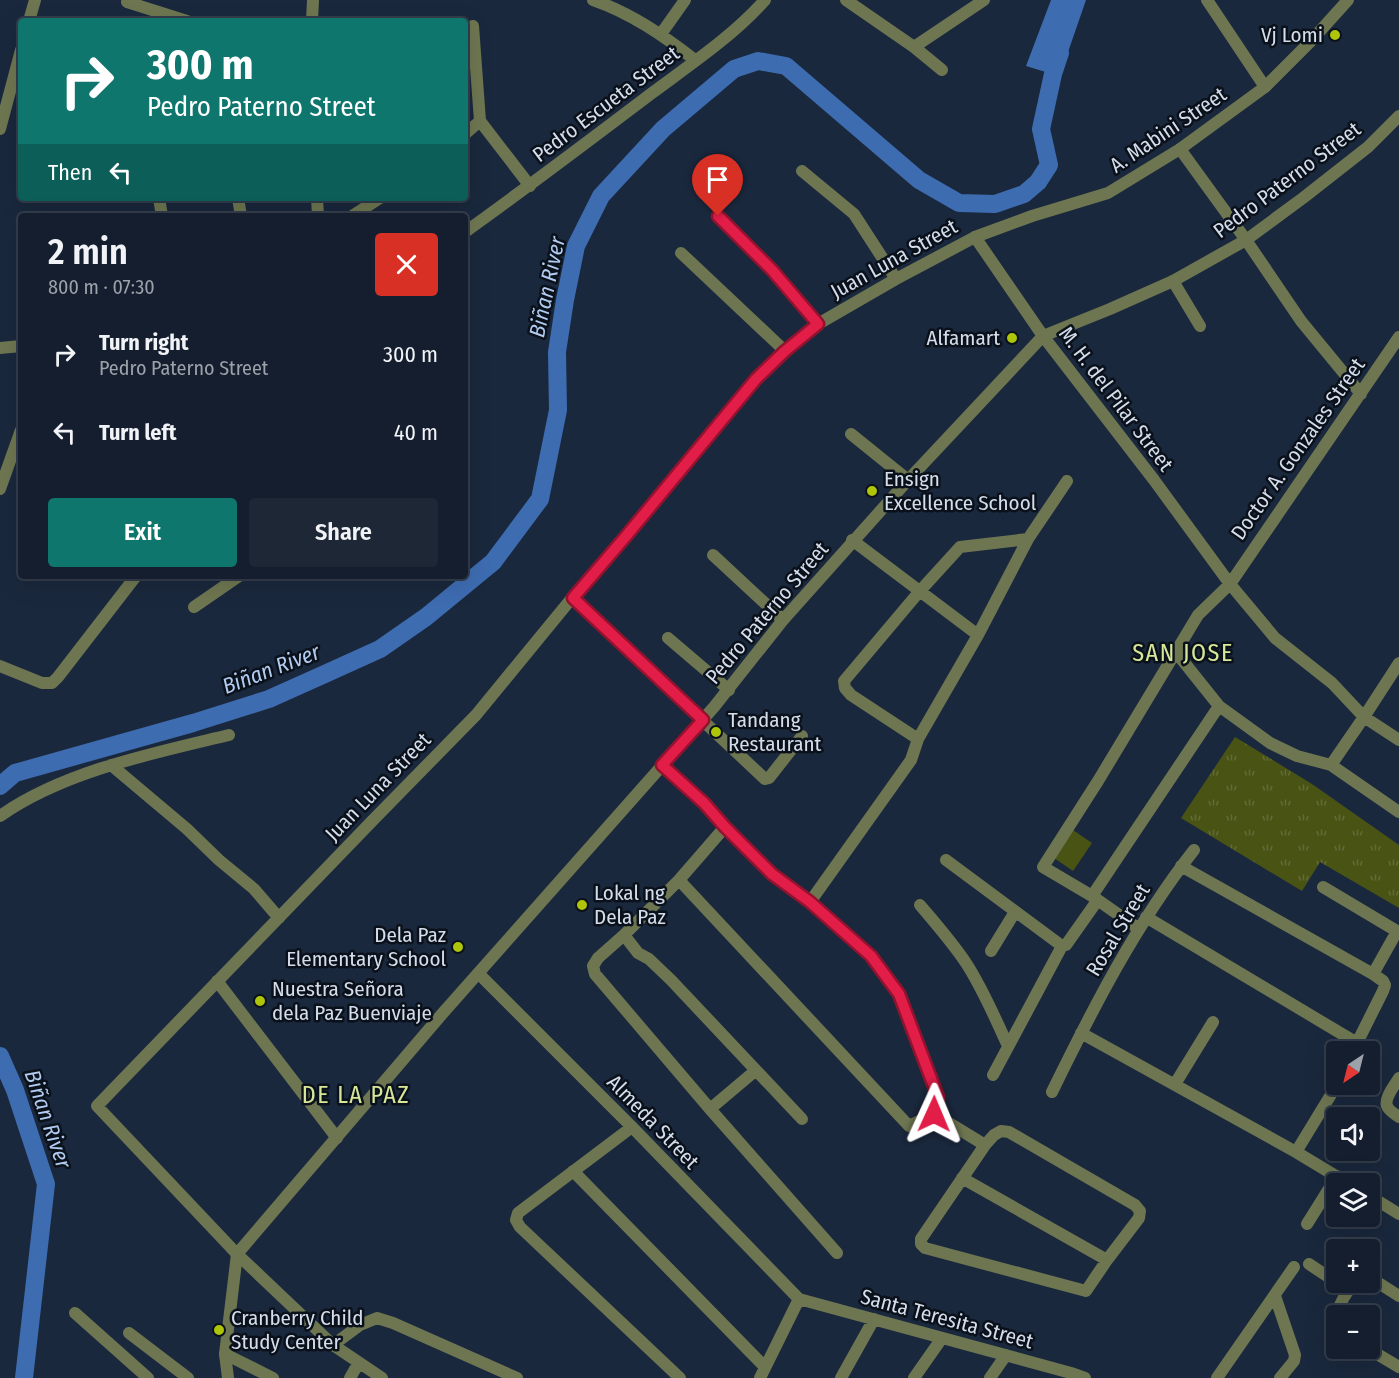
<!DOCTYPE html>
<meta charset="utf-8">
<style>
:root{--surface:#141e2e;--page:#1d2736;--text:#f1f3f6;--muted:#9da2aa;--line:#333c4a;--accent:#0f766e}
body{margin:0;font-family:"Fira Sans Condensed",sans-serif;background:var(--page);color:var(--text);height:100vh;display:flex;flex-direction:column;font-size:22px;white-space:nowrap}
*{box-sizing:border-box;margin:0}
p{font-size:20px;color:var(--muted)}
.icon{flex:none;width:33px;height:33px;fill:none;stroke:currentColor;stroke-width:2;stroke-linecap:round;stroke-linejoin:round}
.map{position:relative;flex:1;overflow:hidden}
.sheet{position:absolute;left:18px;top:213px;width:450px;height:366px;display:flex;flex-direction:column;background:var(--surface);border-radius:6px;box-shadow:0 6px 24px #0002,0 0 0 2px var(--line)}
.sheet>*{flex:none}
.top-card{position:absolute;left:18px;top:18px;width:450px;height:183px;border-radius:6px;box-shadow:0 6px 24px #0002,0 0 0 2px var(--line);background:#0f766e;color:#fff;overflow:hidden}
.needle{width:39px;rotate:215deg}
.buttons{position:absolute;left:1326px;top:1041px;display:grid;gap:12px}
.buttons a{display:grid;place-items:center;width:54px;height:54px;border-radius:6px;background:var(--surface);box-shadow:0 6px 24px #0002,0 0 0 2px var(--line);font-size:30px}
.pin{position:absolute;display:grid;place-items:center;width:51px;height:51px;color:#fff;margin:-62px -26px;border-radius:50% 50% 50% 0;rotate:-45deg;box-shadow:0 0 6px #0007}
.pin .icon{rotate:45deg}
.me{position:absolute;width:66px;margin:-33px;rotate:1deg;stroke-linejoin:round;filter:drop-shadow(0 0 4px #0008)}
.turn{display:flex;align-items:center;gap:21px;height:126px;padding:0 30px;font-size:27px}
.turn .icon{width:78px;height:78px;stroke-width:2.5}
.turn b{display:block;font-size:42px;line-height:51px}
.then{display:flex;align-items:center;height:57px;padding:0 30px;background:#0003;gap:12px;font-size:22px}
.round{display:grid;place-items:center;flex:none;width:63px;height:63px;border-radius:6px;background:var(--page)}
.headline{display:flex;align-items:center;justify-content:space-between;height:102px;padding:0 30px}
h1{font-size:36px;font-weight:600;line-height:45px}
.primary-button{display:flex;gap:12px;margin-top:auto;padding:12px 30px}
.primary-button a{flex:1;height:69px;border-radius:6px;background:var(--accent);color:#fff;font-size:24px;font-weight:600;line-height:69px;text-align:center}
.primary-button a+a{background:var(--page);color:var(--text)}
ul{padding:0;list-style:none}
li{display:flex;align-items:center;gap:18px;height:78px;padding:0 30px}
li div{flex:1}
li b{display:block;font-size:22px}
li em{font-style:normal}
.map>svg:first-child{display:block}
.grass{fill:url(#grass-tufts)}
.park{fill:#495314}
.water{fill:#3e6cb1}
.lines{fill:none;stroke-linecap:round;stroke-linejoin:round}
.river{stroke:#3e6cb1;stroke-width:18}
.minor{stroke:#6e7651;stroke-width:12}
.tertiary{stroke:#6e7651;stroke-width:12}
.route-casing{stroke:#92132f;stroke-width:15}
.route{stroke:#e11d48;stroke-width:10}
.poi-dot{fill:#aec50a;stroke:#0a111a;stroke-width:2}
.labels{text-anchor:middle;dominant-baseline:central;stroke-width:5;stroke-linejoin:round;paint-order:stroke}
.poi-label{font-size:21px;fill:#d4ddeb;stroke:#0a111a;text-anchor:start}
.street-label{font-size:21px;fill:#d4ddeb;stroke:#0a111a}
.water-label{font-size:22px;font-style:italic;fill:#b1cbf1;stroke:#0a111a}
.quarter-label{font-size:24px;letter-spacing:1.5px;fill:#d7e79a;stroke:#0a111a}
</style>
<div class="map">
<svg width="1399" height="1378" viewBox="0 0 1399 1378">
<defs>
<pattern id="grass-tufts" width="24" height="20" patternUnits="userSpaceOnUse" patternTransform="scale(1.5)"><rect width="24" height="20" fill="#495314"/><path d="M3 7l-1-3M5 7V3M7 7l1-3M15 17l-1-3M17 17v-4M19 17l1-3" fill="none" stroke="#626b36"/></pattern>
</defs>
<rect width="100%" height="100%" fill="#1a283d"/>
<path class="grass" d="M1235,737L1312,784L1399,845V908L1320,862L1302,891L1181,818Z"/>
<path class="park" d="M1073,830L1092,843L1073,871L1054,858Z"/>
<path class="water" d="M1051,0H1086L1058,81L1052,74L1026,66Z"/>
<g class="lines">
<path class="river" d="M0,786L15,773L193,723L269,699L327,673L380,649L426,617L493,562L540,499L558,410L557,352L565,300L576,246L601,196L663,129L734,69L758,61L786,66L919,180L959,203L995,204L1024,194L1038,182L1049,165L1041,129L1053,74L1060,53
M0,1056L15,1090L46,1184L24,1378"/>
<path class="minor" d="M593,0C631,13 664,36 695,60
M846,0L914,47L984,0
M1207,0L1265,87
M127,2L187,21
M312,21L313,0
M473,26L480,121L530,186
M661,34L685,0
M914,47L942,70
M465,134L480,121
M1180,149L1246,240L1301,321L1361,394
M802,171L854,214L896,279
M159,198L162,216
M238,198L241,216
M317,198L318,216
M352,216L380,198
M719,216L772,270L818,324
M681,253L785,351
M1173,281L1200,326
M1043,336L1154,480L1230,584L1275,638L1332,683L1364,717L1399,740
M851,434L908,480
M0,489L21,430
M852,540L978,635
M713,555L783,620
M572,598L765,779L769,778L802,736
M194,607L239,576
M668,638L729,690
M1175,651L1219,706L1270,743L1297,756L1331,765L1399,812
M0,666L42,683H52L58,677L136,576
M918,739L851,695L845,688L844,681L919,592L960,547L1028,539
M111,765L187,829L219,860L254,889L279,918
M662,765L704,803L725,827L772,874L810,902L871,956L899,994L938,1097L934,1114L909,1126L679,880
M1331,765L1364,717L1399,663
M0,816C64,771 154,753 229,735
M725,827L679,880L624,935L598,958L593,966L595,974L710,1109L837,1253
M946,860L1062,946L1066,945L1097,901
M1323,887L1395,930V935L1373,974
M1092,896L1219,706
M810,902L911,760L918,739L978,635L1028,539L1067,481
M920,905C936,924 952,942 966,963C983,989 995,1018 1008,1046
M1146,917L1352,1040H1356L1360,1037L1383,991L1385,985L1383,981L1373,974L1181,866
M1139,929L1092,896L1043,867L1098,781L1198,615L1230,584L1399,337
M624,935L638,953L649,959L671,980L802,1119
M991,951L1015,912
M479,974L632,1127L799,1299
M217,981L337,1138
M1081,1033L1296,1152L1349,1184
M993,1075L1062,946
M1399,1078C1395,1085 1384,1098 1387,1106C1389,1111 1395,1114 1399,1117
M1175,1084L1213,1022
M1052,1092C1093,1008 1136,924 1194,850
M710,1109L755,1071
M934,1114L985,1145
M632,1127L518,1213L516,1220L520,1227L680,1378
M1001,1131L1009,1132L1135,1205L1140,1211L1139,1218L1107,1260L1086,1291L925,1248L921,1244V1239L985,1145L994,1135Z
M1296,1152L1335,1088
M573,1171L765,1367
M962,1178L1107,1260
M1370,1196L1399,1214
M1307,1224L1337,1176
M1309,1264L1336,1282
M1370,1280H1374L1399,1296
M1275,1296L1295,1355L1294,1361L1280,1378
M799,1299L1071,1373L1085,1378
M75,1313L148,1378
M1336,1328L1335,1326C1335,1311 1345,1294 1355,1282
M129,1333L188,1378
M333,1345L360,1325L377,1318L393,1323L517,1378
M1367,1348L1399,1367
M225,1354L273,1378
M350,1378L358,1364
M382,1378L333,1345L237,1254L97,1106L375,818L476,715L572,598L627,535L756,379L785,351L818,324L896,279L975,237
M760,1378L799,1299
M841,1378L874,1319
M914,1378L942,1338
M990,1378L1006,1355
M1217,1378L1294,1267"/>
<path class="tertiary" d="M29,21L35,0
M0,129L21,50
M465,232C528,187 590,140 652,93C691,64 733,36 765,0
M1043,336L975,237L1032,216L1108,193L1180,149L1265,87L1311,41L1348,0
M0,348L21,346
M228,1378L225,1354L237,1254L442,1014L714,707L783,620L908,480L1043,336L1110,309L1173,281L1246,240L1303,198L1368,147L1399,116"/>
</g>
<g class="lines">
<g class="route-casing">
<path id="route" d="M718,216L772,270L818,324L785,351L756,379L627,535L573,598L703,720L662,765L704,803L725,827L772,874L810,902L871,956L899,994L938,1097L934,1114"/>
</g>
<use href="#route" class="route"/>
</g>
<g class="poi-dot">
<circle cx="1335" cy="35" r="6"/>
<circle cx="1012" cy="338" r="6"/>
<circle cx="872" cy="491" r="6"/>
<circle cx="716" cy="732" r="6"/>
<circle cx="582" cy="905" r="6"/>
<circle cx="458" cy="947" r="6"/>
<circle cx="260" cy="1001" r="6"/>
<circle cx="219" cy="1330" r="6"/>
</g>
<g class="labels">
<g class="poi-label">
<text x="1323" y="35" text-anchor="end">Vj Lomi</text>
<text x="1000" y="338" text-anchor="end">Alfamart</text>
<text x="884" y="479">Ensign<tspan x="884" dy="24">Excellence School</tspan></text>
<text x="728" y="720">Tandang<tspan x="728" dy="24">Restaurant</tspan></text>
<text x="594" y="893">Lokal ng<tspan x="594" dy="24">Dela Paz</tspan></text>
<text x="446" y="935" text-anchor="end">Dela Paz<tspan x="446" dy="24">Elementary School</tspan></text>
<text x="272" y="989">Nuestra Señora<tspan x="272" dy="24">dela Paz Buenviaje</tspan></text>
<text x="231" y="1318">Cranberry Child<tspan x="231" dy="24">Study Center</tspan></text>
</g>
<g class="street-label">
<text transform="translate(606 104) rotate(-37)">Pedro Escueta Street</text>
<text transform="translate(1168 130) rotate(-34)">A. Mabini Street</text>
<text transform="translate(1287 180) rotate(-37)">Pedro Paterno Street</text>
<text transform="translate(894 259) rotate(-29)">Juan Luna Street</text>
<text transform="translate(1116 399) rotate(53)">M. H. del Pilar Street</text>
<text transform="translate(1298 449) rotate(-55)">Doctor A. Gonzales Street</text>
<text transform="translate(767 613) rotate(-50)">Pedro Paterno Street</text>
<text transform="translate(378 787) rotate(-46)">Juan Luna Street</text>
<text transform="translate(1118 930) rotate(-59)">Rosal Street</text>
<text transform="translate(653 1122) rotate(46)">Almeda Street</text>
<text transform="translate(947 1319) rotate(15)">Santa Teresita Street</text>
</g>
<g class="water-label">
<text transform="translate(547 287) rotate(-78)">Biñan River</text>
<text transform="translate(271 669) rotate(-21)">Biñan River</text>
<text transform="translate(48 1119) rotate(71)">Biñan River</text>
</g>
<g class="quarter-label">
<text x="1183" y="653">SAN JOSE</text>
<text x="356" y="1095">DE LA PAZ</text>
</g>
</g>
</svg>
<div class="buttons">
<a><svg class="needle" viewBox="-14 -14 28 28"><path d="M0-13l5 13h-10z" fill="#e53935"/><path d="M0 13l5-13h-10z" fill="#9da2aa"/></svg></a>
<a><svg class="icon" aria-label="sound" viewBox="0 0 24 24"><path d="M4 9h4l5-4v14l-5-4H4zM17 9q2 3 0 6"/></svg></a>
<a><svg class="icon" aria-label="layers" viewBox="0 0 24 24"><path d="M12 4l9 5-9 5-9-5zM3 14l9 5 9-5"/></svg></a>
<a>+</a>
<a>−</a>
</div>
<div class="pin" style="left:718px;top:216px;background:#d93025"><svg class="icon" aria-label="arrive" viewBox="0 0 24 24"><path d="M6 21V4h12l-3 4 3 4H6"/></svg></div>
<svg class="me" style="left:934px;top:1114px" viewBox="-20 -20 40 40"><path d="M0-17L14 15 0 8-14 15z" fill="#e11d48" stroke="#fff" stroke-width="4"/></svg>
<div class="top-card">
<div class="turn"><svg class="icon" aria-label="right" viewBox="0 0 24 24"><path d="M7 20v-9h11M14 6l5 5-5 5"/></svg><div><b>300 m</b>Pedro Paterno Street</div></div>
<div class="then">Then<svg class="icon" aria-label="left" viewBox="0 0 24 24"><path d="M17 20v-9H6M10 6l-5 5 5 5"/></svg></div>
</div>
<section class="sheet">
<div class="headline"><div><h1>2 min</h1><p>800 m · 07:30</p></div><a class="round" style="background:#d93025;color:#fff"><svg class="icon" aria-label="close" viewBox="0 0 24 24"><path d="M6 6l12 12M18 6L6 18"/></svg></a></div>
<ul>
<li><svg class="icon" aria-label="right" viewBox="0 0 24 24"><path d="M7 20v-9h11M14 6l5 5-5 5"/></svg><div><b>Turn right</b><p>Pedro Paterno Street</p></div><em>300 m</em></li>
<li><svg class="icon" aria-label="left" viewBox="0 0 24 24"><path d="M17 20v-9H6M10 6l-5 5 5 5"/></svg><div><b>Turn left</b></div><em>40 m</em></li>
</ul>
<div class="primary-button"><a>Exit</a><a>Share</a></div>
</section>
</div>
